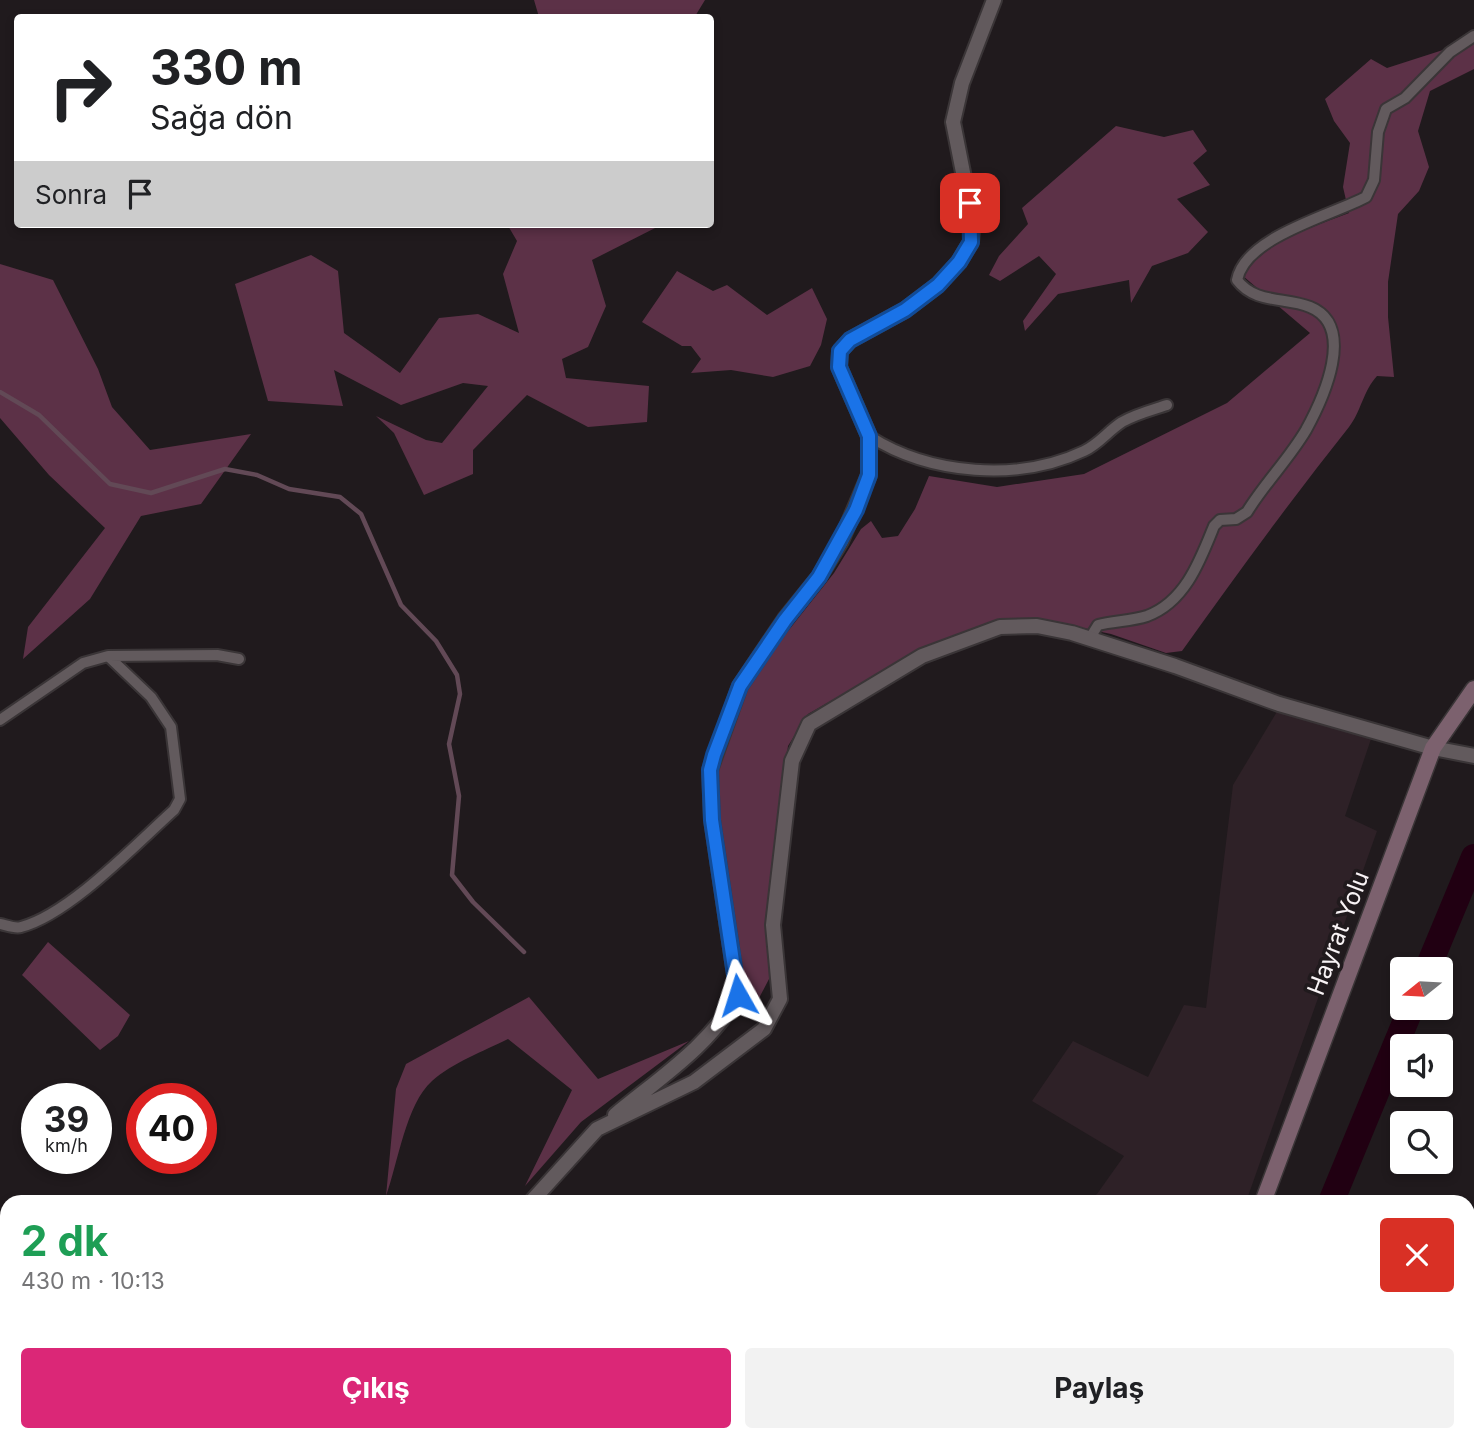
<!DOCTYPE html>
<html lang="tr">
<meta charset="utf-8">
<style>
:root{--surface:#fff;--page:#f2f2f2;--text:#202124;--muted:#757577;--accent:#db2777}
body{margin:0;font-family:Inter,sans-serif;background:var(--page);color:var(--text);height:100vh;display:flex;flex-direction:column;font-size:26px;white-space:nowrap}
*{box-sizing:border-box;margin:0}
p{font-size:23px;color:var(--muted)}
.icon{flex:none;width:38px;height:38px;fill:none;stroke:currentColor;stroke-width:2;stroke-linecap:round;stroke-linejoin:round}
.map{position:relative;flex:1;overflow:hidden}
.sheet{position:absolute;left:0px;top:1195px;width:1475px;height:247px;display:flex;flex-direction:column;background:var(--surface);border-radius:21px 21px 0 0;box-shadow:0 4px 10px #0003}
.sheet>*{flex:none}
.banner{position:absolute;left:14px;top:14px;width:700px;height:214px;border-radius:7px;box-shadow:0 4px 10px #0003;background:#fff;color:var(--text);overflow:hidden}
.needle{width:46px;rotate:252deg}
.tools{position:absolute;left:1390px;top:957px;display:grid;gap:14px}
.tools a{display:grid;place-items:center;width:63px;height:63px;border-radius:7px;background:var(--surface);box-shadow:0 4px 10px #0003;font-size:35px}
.speed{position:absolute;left:21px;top:1083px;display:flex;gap:14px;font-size:35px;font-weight:700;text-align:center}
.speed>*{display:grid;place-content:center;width:91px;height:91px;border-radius:50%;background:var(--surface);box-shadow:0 4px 10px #0003;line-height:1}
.speed small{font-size:18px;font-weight:400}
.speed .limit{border:10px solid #d22;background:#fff;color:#111}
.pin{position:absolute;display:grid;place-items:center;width:60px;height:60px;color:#fff;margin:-30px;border-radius:14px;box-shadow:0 4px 10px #0006}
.me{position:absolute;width:77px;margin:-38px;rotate:354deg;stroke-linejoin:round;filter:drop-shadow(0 0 5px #0008)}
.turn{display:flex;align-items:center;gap:24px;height:147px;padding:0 21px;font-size:32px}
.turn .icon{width:91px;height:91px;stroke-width:2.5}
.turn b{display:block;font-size:49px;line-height:60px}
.then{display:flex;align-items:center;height:66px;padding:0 21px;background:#0003;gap:14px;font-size:26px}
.round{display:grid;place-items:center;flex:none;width:74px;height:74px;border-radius:7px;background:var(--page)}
.overview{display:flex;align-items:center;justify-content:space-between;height:119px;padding:0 21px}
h1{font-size:42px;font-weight:700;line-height:52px;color:#1e9e55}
.button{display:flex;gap:14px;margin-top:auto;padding:14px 21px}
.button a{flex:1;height:80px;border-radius:7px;background:var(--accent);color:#fff;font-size:28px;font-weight:700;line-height:80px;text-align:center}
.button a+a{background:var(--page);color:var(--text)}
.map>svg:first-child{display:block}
.built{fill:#2e2127}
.green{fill:#5c3147}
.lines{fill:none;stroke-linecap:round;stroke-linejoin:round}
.stream{stroke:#624956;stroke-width:4.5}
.river{stroke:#210012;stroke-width:26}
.minor-casing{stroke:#3a3537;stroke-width:14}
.tertiary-casing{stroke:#3a3537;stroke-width:18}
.secondary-casing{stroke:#3a3537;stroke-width:19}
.minor{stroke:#625a5d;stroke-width:10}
.tertiary{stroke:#625a5d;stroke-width:14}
.secondary{stroke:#7c616e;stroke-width:16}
.wall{fill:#433c3f}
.shaded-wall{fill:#2d2629}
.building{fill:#564f52;stroke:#70696c;stroke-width:2}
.route-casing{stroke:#114b97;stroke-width:18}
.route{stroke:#1a73e8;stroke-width:12}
.labels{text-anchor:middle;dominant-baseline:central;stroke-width:7;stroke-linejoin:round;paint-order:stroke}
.street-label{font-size:24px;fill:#f8f3f5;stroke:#201a1d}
</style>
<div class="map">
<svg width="1474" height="1441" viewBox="0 0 1474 1441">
<rect width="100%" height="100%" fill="#201a1d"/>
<path class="built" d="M1278,710L1371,739L1345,816L1377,831L1246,1202H1084L1097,1194L1124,1156L1032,1101L1073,1041L1148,1077L1184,1005L1206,1008L1233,785Z
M339,1435H521L514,1441H336Z
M639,1435H1098L1083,1441H637Z"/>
<path class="green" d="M534,0H705L694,18L539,17Z
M1474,40V69L1430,91L1418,131L1429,167L1419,191L1398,214L1388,282V317L1394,377L1377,376C1363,391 1361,412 1349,427C1291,500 1236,575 1182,651L1166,653L1111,634L1041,619L1001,620L921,650L808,714L788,746L768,912L769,979L756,1004L747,995L733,925L717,822L715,772L741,698L773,650L834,573L861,529L871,521L882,538L898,536L915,509L929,476L997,487L1084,474L1227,403L1310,333L1243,276C1266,240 1311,228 1349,213L1343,187L1350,143L1334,121L1325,99L1371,59L1387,68Z
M1116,126L1164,137L1193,130L1207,151L1193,163L1210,185L1177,199L1208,232L1188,253L1152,266L1131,303L1129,280L1058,294L1025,331L1023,321L1056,274L1039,256L1000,281L989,275L999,256L1028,224L1022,208Z
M507,224H663L592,260L606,306L588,347L562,359L566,378L649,386L647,422L588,427L527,395L473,450V474L424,495L394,433L376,416L426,440L442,443L488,386L463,383L401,405L334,370L343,406L268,401L235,284L311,255L338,271L344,333L400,373L439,318L478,314L519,333L503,274L517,241Z
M0,264L53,280L98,369L112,407L150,450L251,434L201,504L141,516L90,599L23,659L28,627L105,528L49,475L0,418Z
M677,271L713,291L727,285L767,315L812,288L827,319L821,345L810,366L773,377L731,370L691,373L701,359L691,346H682L642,322Z
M48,942L130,1015L118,1036L100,1050L22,975Z
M529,997L598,1079L689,1041L581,1122L525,1186L572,1090L508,1039C484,1051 452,1063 432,1081C406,1104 398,1163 386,1196L396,1089L406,1064Z
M7,1393V1435H71L53,1441H0V1394Z"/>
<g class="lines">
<path class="stream" d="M0,392L39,415L110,484L151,493L225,469L257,475L289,489L340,497L361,514L401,605L436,641L457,675L460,694L449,744L459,796L452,875L473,902L524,952"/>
<path class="river" d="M1427,970L1474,857
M1331,1202L1411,1008
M1243,1441L1245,1435"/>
<g class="minor-casing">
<path id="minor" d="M869,436C930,475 1019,482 1084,451C1099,444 1108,431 1122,422C1136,414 1152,410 1167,405
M1090,638L1098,625C1114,621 1132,621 1147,616C1185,602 1200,561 1214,526L1220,520L1236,519L1247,512C1264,484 1289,459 1306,430C1323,399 1357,326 1310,307C1285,297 1255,304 1237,280C1245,237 1330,216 1366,197L1374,180L1378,132L1386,109L1405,98L1450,52L1474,36
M108,656L217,655L239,659
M0,720L83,663L108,656L151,697L171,727L180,799L174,810C136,844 70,914 21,927C15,929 6,925 0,924"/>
</g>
<g class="tertiary-casing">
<path id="tertiary" d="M615,1115C658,1079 711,1045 738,995L712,820L710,770L740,686L785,619L819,577L841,541L869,475V436L839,367L840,351L850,340L905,310L938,285L959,262L971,242L973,223L953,122L962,83L994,0
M531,1202L597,1129L694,1082L764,1029L780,999L773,925L792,761L809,724L922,656L1000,627L1037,626L1072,633L1175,666L1279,704L1433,748L1474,756
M275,1441L284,1435"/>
</g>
<g class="secondary-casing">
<path id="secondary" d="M1263,1202L1433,748L1474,689
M1180,1441L1182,1435"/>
</g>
<use href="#minor" class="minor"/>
<use href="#tertiary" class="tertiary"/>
<use href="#secondary" class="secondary"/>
</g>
<path class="wall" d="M393,1435H471L473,1441H397Z
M666,1435H998L986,1441H658Z"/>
<path class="shaded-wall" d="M457,1435H471L473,1441H447Z"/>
<path class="building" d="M1119,1197L1122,1202H1109Z
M397,1435H457L447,1441H401Z
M666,1435H965L953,1441H658Z"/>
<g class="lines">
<g class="route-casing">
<path id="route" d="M738,995L712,820L710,770L714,755L740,686L785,620L819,577L856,510L869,475V436L839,367L840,351L850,340L905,310L938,285L959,262L971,242L970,203"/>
</g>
<use href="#route" class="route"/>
</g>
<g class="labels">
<g class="street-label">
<text transform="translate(1338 933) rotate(-69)">Hayrat Yolu</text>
</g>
</g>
</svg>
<div class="tools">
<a><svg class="needle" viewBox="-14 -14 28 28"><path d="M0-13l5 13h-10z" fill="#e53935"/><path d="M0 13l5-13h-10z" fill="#757577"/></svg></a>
<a><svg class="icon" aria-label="sound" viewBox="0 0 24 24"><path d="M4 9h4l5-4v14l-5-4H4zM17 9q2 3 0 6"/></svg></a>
<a><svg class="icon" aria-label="search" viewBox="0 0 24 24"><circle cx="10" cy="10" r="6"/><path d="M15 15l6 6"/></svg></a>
</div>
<div class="speed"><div>39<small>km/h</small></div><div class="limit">40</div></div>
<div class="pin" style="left:970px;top:203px;background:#d93025"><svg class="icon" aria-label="arrive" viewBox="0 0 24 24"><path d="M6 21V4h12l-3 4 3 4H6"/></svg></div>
<svg class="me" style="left:738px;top:995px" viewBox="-20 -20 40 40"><path d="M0-17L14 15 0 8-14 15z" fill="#1a73e8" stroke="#fff" stroke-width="4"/></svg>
<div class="banner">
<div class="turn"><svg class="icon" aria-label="right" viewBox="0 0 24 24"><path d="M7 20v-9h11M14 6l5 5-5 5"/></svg><div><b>330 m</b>Sağa dön</div></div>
<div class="then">Sonra<svg class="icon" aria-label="arrive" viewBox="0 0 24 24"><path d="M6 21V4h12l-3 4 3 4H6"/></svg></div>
</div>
<section class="sheet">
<div class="overview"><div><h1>2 dk</h1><p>430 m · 10:13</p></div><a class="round" style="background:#d93025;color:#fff"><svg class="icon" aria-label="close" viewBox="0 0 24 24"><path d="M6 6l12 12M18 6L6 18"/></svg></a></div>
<div class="button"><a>Çıkış</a><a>Paylaş</a></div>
</section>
</div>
